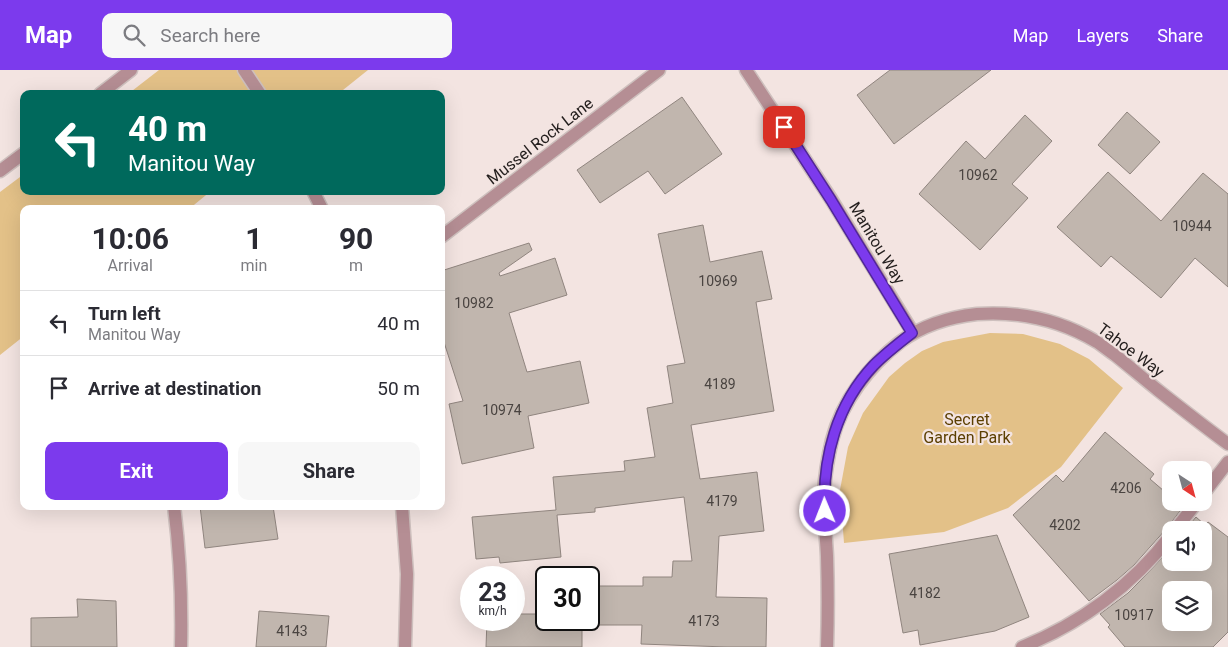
<!DOCTYPE html>
<style>
:root{--surface:#fff;--page:#f7f7f7;--text:#2b2b33;--muted:#7c7c81;--line:#e1e1e2;--accent:#7c3aed}
body{margin:0;font-family:Roboto,sans-serif;background:var(--page);color:var(--text);height:100vh;display:flex;flex-direction:column;font-size:19px;white-space:nowrap}
*{box-sizing:border-box;margin:0}
p{font-size:16px;color:var(--muted)}
.icon{flex:none;width:28px;height:28px;fill:none;stroke:currentColor;stroke-width:2;stroke-linecap:round;stroke-linejoin:round}
.map{position:relative;flex:1;overflow:hidden}
.drawer{position:absolute;left:20px;top:135px;width:425px;height:305px;display:flex;flex-direction:column;background:var(--surface);border-radius:10px;box-shadow:0 5px 20px #0002}
.drawer>*{flex:none}
.top-card{position:absolute;left:20px;top:20px;width:425px;height:105px;border-radius:10px;box-shadow:0 5px 20px #0002;background:#00695c;color:#fff;overflow:hidden}
.needle{width:32px;rotate:144deg}
.fabs{position:absolute;left:1162px;top:391px;display:grid;gap:10px}
.fabs a{display:grid;place-items:center;width:50px;height:50px;border-radius:10px;background:var(--surface);box-shadow:0 5px 20px #0002;font-size:25px}
.speed{position:absolute;left:460px;top:496px;display:flex;gap:10px;font-size:25px;font-weight:700;text-align:center}
.speed>*{display:grid;place-content:center;width:65px;height:65px;border-radius:50%;background:var(--surface);box-shadow:0 5px 20px #0002;line-height:1}
.speed small{font-size:12px;font-weight:400}
.speed .limit{border:2px solid #111;border-radius:8px;background:#fff;color:#111}
.pin{position:absolute;display:grid;place-items:center;width:42px;height:42px;color:#fff;margin:-21px;border-radius:10px;box-shadow:0 2px 8px #0006}
.me{position:absolute;width:55px;margin:-28px;rotate:359deg;stroke-linejoin:round;filter:drop-shadow(0 0 4px #0008)}
.turn{display:flex;align-items:center;gap:18px;height:105px;padding:0 25px;font-size:22px}
.turn .icon{width:65px;height:65px;stroke-width:2.5}
.turn b{display:block;font-size:35px;line-height:42px}
.eta{display:flex;justify-content:space-evenly;align-items:center;height:85px;text-align:center}
.eta b{font-size:30px;font-weight:700;line-height:35px}
.button{display:flex;gap:10px;margin-top:auto;padding:10px 25px}
.button a{flex:1;height:58px;border-radius:10px;background:var(--accent);color:#fff;font-size:20px;font-weight:700;line-height:58px;text-align:center}
.button a+a{background:var(--page);color:var(--text)}
ul{padding:0;list-style:none}
li{display:flex;align-items:center;gap:15px;height:65px;padding:0 25px;border-top:1px solid var(--line)}
li div{flex:1}
li b{display:block;font-size:19px}
li em{font-style:normal}
header{display:flex;align-items:center;gap:30px;box-sizing:border-box;height:70px;padding:0 25px;background:var(--accent);color:#fff}
header strong{font-size:24px}
nav{display:flex;gap:28px;margin-inline-start:auto;font-size:18px}
.search{width:350px;height:45px;background:var(--page);display:flex;align-items:center;gap:12px;box-sizing:border-box;padding:0 18px;border-radius:10px;color:var(--muted);font-size:19px}
.map>svg:first-child{display:block}
.green{fill:#e3c188}
.building{fill:#c1b6ae;stroke:#90857f;fill-rule:evenodd}
.lines{fill:none;stroke-linecap:round;stroke-linejoin:round}
.minor-casing{stroke:#cec0be;stroke-width:15}
.minor{stroke:#b58e94;stroke-width:12}
.route-casing{stroke:#51269a;stroke-width:12}
.route{stroke:#7c3aed;stroke-width:9}
.labels{text-anchor:middle;dominant-baseline:central;stroke-width:4.5;stroke-linejoin:round;paint-order:stroke}
.number-label{font-size:14px;fill:#4a4441}
.street-label{font-size:16px;fill:#231e1d;stroke:#f3e4e1}
.park-label{font-size:16px;fill:#5c3f01;stroke:#f3e4e1}
</style>
<header>
<strong>Map</strong>
<div class="search"><svg class="icon" aria-label="search" viewBox="0 0 24 24"><circle cx="10" cy="10" r="6"/><path d="M15 15l6 6"/></svg>Search here</div>
<nav><a>Map</a><a>Layers</a><a>Share</a></nav>
</header>
<div class="map">
<svg width="1228" height="577" viewBox="0 0 1228 577">
<rect width="100%" height="100%" fill="#f3e4e1"/>
<path class="green" d="M159,0H368L338,24H128Z
M24,104V121H211L189,139H24V266L0,285V122Z
M990,263L1023,264L1060,274L1089,289L1123,318L1061,397L1008,438L944,462L844,473L840,420L848,377L863,343L889,307L905,293L922,281L943,272Z"/>
<path class="building" d="M890,0H991L894,74L857,25Z
M682,27L722,84L665,124L648,101L600,133L577,100Z
M1127,42L1160,72L1130,104L1098,75Z
M1025,45L1052,71L1012,114L1028,128L980,180L919,124L966,71L985,89Z
M1108,102L1161,151L1203,103L1228,124V217L1195,188L1161,228L1111,186L1101,197L1057,157Z
M703,155L710,192L762,181L772,229L756,232L774,341L691,355L700,409L757,402L764,461L719,466L716,527L767,528L766,577H727L641,574L642,555H589V516H643V507H672L673,491H692L684,427L595,438V442L557,445L561,487L500,493L499,487L476,489L472,447L556,440L553,407L625,401L624,391L655,387L647,338L673,333L667,296L685,293L658,164Z
M529,173L532,180L499,203L500,206L555,188L567,225L509,243L527,302L580,291L589,333L528,346L534,378L462,394L449,334L463,331L441,263V201Z
M1105,362L1154,404L1150,409L1171,427V432H1178L1183,437L1167,458L1134,495L1117,510L1089,531L1013,445L1056,405L1063,412Z
M200,436H273L278,469L205,478Z
M1196,447L1205,455L1208,452L1228,467V562L1213,577H1125L1108,557L1110,555L1100,544L1128,523L1145,506L1171,478V492H1204V460H1185ZM1171,520H1204V552H1171Z
M997,465L1029,547L995,561L920,575L918,560L903,563L889,484Z
M77,529L116,531L117,577H31V548L78,547Z
M259,541L329,546L326,577H256Z
M514,544H546V550H582V577H486L487,550H514Z"/>
<g class="lines">
<g class="minor-casing">
<path id="minor" d="M244,0L260,24
M746,0L831,129L913,263
M100,24L131,0
M0,101L24,83
M313,121L322,139
M441,167L659,0
M1204,423L1228,392
M174,436C180,483 182,530 181,577
M402,436L407,504L405,577
M1175,460L1197,432
M827,577C828,547 828,517 827,486C826,465 823,443 824,422C825,404 828,387 832,370C842,331 869,296 900,272C923,255 949,247 977,244C1019,241 1060,250 1097,272C1103,276 1109,281 1115,285C1130,297 1144,309 1159,321C1182,339 1205,357 1228,374
M1022,577C1080,554 1133,515 1171,465"/>
</g>
<use href="#minor" class="minor"/>
</g>
<g class="lines">
<g class="route-casing">
<path id="route" d="M784,57L831,130L912,263C899,273 886,283 874,295C837,334 822,388 825,441"/>
</g>
<use href="#route" class="route"/>
</g>
<g class="labels">
<g class="number-label">
<text x="978" y="105">10962</text>
<text x="1192" y="156">10944</text>
<text x="718" y="211">10969</text>
<text x="474" y="233">10982</text>
<text x="720" y="314">4189</text>
<text x="502" y="340">10974</text>
<text x="1126" y="418">4206</text>
<text x="722" y="431">4179</text>
<text x="1065" y="455">4202</text>
<text x="925" y="523">4182</text>
<text x="1134" y="545">10917</text>
<text x="704" y="551">4173</text>
<text x="292" y="561">4143</text>
</g>
<g class="street-label">
<text transform="translate(540 71) rotate(-38)">Mussel Rock Lane</text>
<text transform="translate(877 173) rotate(59)">Manitou Way</text>
<text transform="translate(1131 280) rotate(37)">Tahoe Way</text>
</g>
<g class="park-label">
<text x="967" y="349">Secret<tspan x="967" dy="18">Garden Park</tspan></text>
</g>
</g>
</svg>
<div class="fabs">
<a><svg class="needle" viewBox="-14 -14 28 28"><path d="M0-13l5 13h-10z" fill="#e53935"/><path d="M0 13l5-13h-10z" fill="#7c7c81"/></svg></a>
<a><svg class="icon" aria-label="sound" viewBox="0 0 24 24"><path d="M4 9h4l5-4v14l-5-4H4zM17 9q2 3 0 6"/></svg></a>
<a><svg class="icon" aria-label="layers" viewBox="0 0 24 24"><path d="M12 4l9 5-9 5-9-5zM3 14l9 5 9-5"/></svg></a>
</div>
<div class="speed"><div>23<small>km/h</small></div><div class="limit">30</div></div>
<div class="pin" style="left:784px;top:57px;background:#d93025"><svg class="icon" aria-label="arrive" viewBox="0 0 24 24"><path d="M6 21V4h12l-3 4 3 4H6"/></svg></div>
<svg class="me" style="left:825px;top:441px" viewBox="-20 -20 40 40"><circle r="17" fill="#7c3aed" stroke="#fff" stroke-width="3"/><path d="M0-11L8 9 0 5-8 9z" fill="#fff"/></svg>
<div class="top-card">
<div class="turn"><svg class="icon" aria-label="left" viewBox="0 0 24 24"><path d="M17 20v-9H6M10 6l-5 5 5 5"/></svg><div><b>40 m</b>Manitou Way</div></div>
</div>
<section class="drawer">
<div class="eta">
<div><b>10:06</b><p>Arrival</p></div>
<div><b>1</b><p>min</p></div>
<div><b>90</b><p>m</p></div>
</div>
<ul>
<li><svg class="icon" aria-label="left" viewBox="0 0 24 24"><path d="M17 20v-9H6M10 6l-5 5 5 5"/></svg><div><b>Turn left</b><p>Manitou Way</p></div><em>40 m</em></li>
<li><svg class="icon" aria-label="arrive" viewBox="0 0 24 24"><path d="M6 21V4h12l-3 4 3 4H6"/></svg><div><b>Arrive at destination</b></div><em>50 m</em></li>
</ul>
<div class="button"><a>Exit</a><a>Share</a></div>
</section>
</div>
